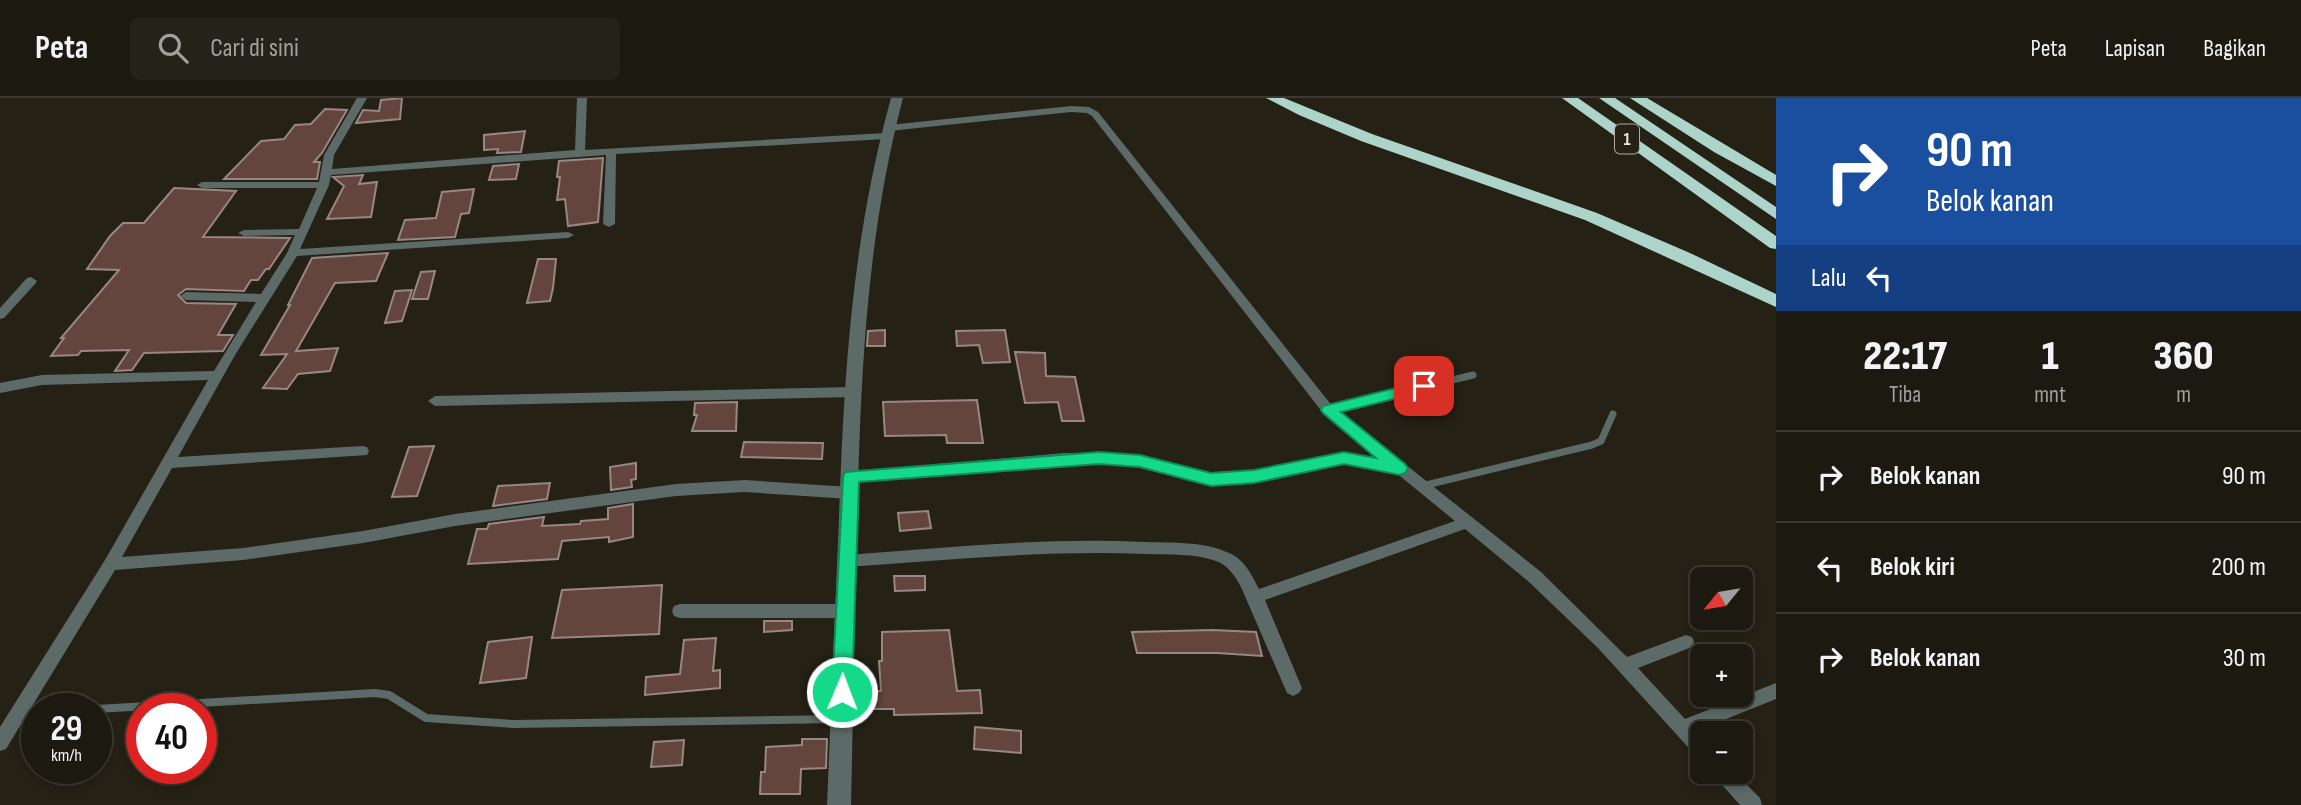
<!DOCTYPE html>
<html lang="id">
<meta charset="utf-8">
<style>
:root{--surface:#1c1910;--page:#252219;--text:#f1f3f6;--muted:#a0a09f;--line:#3a3830}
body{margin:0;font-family:"Sofia Sans Condensed",sans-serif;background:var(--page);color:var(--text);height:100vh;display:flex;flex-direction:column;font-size:26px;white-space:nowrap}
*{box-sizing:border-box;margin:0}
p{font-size:23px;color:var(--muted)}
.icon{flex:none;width:38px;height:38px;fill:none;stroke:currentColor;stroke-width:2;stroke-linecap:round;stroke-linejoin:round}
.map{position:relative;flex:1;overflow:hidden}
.side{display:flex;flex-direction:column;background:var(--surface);width:525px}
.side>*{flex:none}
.banner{background:#1a4fa0;color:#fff;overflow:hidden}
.needle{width:46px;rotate:240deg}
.tools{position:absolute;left:1690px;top:469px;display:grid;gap:14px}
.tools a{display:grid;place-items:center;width:63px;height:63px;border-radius:10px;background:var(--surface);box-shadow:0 4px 10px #0003,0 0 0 2px var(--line);font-size:35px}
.speed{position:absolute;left:21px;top:595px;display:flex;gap:14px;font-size:35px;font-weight:700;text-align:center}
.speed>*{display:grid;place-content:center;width:91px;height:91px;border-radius:50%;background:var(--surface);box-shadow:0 4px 10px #0003,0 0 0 2px var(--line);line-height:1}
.speed small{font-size:18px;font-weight:400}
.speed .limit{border:10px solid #d22;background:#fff;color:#111}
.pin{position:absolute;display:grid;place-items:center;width:60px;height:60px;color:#fff;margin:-30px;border-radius:14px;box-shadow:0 4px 10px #0006}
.me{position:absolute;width:77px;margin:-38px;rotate:1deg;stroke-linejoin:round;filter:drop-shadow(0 0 5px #0008)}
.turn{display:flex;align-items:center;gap:24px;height:147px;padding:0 35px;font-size:32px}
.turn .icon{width:91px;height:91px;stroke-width:2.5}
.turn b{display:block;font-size:49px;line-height:60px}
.then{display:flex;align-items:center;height:66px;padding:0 35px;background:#0003;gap:14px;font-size:26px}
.eta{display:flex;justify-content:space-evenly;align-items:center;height:119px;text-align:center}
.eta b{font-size:42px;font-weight:800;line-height:49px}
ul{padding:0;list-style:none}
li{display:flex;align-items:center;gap:21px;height:91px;padding:0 35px;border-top:2px solid var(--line)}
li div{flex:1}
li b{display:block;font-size:26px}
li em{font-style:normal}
header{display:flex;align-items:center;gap:42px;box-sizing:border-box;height:98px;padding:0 35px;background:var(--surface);border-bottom:2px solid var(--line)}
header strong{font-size:33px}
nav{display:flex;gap:38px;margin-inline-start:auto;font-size:24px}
.search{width:490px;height:63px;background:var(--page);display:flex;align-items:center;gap:18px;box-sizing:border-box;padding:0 24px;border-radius:10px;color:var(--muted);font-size:26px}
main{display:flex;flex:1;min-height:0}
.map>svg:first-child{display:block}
.building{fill:#63453d;stroke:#998783;stroke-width:2}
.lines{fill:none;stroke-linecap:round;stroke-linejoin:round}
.service-far1{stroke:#5c6b67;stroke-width:7}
.service{stroke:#5c6b67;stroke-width:8}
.minor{fill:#5c6b67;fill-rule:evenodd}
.tertiary{fill:#5c6b67;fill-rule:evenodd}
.motorway{fill:#add4c9;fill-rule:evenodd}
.route{fill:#14d989;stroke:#0d8d59;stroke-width:2}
.labels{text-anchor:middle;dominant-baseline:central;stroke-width:7;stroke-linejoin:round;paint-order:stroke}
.shield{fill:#252115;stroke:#b0aca3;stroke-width:2}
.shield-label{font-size:18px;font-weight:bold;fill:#ebe8e0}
</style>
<header>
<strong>Peta</strong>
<div class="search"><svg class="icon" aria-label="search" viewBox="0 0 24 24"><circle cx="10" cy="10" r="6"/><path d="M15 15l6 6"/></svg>Cari di sini</div>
<nav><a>Peta</a><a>Lapisan</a><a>Bagikan</a></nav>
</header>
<main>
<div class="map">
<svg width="1776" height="707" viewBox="0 0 1776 707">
<rect width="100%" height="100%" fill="#252115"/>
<path class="building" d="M402,0L400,21L356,25L363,12L379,13L381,2Z
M325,11L347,12L322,55L314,64H320L317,81H224L261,43L284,41L295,27L311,26Z
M525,33L521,54L497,55L498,51L484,52V37Z
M603,60L598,124L568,128L565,101L557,102L560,79H557L559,63Z
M519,66L516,81L489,82L493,68Z
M363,77L359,86L377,84L371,119L327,121L344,88L333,79Z
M174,90L236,93L203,139L290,140L269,171H266L258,182H251L244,193L186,191L178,197L186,205L236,206L218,237H233L223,253L144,255L132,272L115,273L129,252L81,253L78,257L51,258L64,240H61L119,172L87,171L110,138L123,125H144Z
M474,91L469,115L461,116L455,139L398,142L405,122L436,120L442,94Z
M388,155L376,183L335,185L296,253L338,250L330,273L298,276L287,291L263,290L287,256L261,257L290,207H288L312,160Z
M538,161H556L553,190L550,203L527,205Z
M435,173L428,201H412L421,174Z
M412,192L402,223L385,225L395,193Z
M885,232V248H867L868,233Z
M1005,232L1010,264L983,265L979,247L957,248L956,233Z
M1015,254L1045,255L1046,278L1075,279L1084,323H1062L1058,304L1025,305Z
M977,302L983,345H947L946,337L885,338L883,304Z
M737,304L736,333H692L697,317H694L695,305Z
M744,344L823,345L822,361L741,359Z
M434,348L417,398L392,399L409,349Z
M636,365V381L631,382L632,389L611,392L610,369Z
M550,385L547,401L493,408L498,388Z
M633,406V439L609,444V439L562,443L558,461L468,466L477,431H487L489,426L544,419L542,428L580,426L581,423L608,421V410Z
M928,413L931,430L900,433L898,415Z
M894,478H925V492L895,493Z
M662,487L659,536L552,540L562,492Z
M764,523H792V532L764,534Z
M949,532L957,593L980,592L982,615L894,617V611H874V593H881L879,563H882V534Z
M1212,532L1256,534L1262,558L1217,555H1137L1132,534Z
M532,539L526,580L480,585L488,544Z
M716,540L713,573L720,572V590L645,597L646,579L680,576L684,542Z
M975,629L1021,633V655L974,651Z
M802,641H827L826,670L801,671L800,696H760L761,674H765L766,649L802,647Z
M684,642L682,667L651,669L654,644Z"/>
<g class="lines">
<path class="service-far1" d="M1328,312L1473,277
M1422,388L1592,347L1601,343L1613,316"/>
<path class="service" d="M96,611L375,595L389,597L426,620L512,626L840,621"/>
<path class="minor" d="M357,0H367L334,57L332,71L575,52L577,0H587L585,52L886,35L891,38L886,41L616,56L615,126L609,129L603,126L606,57L331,77L329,87L300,151L568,134L574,137L568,140L297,158L235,257L178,359L362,348L367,349L369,353L367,357L172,370L122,459L243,450L363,433L455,416L676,386L745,382L850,389L855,391L857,395L855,399L850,401L745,394L676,398L455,428L363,445L243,462L115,472L6,651L0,653V629L105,462L208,282L42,287L0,295V285L42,277L214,273L256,204L186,202L180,198L186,194L261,196L287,155L295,137L244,138L238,135L244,132L299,131L317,90H202L197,87L202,84H319L324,57Z
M1071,8L1089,9L1098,14L1333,309L1541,474L1627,559L1686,537L1692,539L1694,544L1692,549L1638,570L1685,621L1776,585V601L1696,633L1703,640V661L1697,659L1598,550L1529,484L1465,431L1265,502L1302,590L1299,595L1293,598L1287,595L1241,489C1235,478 1228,467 1216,463C1195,455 1168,457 1146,456C1046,452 946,462 846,469L841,467L838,463L841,459L846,457C945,450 1045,439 1145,444C1172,445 1203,443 1229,455C1244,461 1252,477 1259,491L1455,423L1395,374L1344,365L1253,383L1211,387L1123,366L1065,365L851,384L846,383L844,379L846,375L851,374L1065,355L1123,356L1211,377L1253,373L1344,355L1379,361L1323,315L1092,18L1087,15L1071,14L889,33L884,30L889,27Z
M31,179L37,183L35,186L4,220L0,221V210L27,180Z
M852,289L859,294L852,299L435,308L428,303L435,298Z
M680,506H844L850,508L852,513L850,518L844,520H680L674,518L672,513L674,508Z
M1713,674H1734L1760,700L1762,707H1740L1716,680Z"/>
<path class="tertiary" d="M891,0H903C866,142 861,275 857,421C855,516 853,612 851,707H827C831,611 835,516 839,420C844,275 852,141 891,0Z"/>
<path class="motorway" d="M1266,0H1284L1372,36L1597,115L1690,155L1776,196V209L1585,122L1361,43L1299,17Z
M1562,0H1578L1776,138V151L1770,150Z
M1599,0H1615L1776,109V121Z
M1630,0H1647L1776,77V88L1714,54Z"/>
</g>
<path class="route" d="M1424,283L1430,285L1432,288L1430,292L1341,314L1405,366L1408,370L1405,375L1400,377L1344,366L1254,385L1211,388L1140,369L1099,366L859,384L852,594L849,600L842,603L835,600L832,594L843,379L845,374L1099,354L1140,357L1211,375L1254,372L1344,354L1376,360L1323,315L1321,312L1323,308Z"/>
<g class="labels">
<rect class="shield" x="1615" y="26.5" width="24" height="29" rx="5"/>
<g class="shield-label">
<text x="1627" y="41">1</text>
</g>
</g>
</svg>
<div class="tools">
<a><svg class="needle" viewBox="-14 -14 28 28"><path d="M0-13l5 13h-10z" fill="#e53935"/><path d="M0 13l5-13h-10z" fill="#a0a09f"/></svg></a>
<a>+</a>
<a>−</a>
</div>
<div class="speed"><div>29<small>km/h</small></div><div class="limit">40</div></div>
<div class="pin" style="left:1424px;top:288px;background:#d93025"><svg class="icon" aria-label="arrive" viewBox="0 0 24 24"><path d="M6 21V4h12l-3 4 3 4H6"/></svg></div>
<svg class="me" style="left:842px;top:594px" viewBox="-20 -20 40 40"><circle r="17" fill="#14d989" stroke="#fff" stroke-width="3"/><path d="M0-11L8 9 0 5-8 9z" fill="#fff"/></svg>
</div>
<section class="side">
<div class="banner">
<div class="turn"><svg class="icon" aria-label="right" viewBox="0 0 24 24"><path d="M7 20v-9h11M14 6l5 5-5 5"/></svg><div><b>90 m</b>Belok kanan</div></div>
<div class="then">Lalu<svg class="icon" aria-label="left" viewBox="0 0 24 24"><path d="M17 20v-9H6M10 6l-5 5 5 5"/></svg></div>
</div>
<div class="eta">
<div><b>22:17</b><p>Tiba</p></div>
<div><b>1</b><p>mnt</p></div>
<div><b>360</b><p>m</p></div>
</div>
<ul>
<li><svg class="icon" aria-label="right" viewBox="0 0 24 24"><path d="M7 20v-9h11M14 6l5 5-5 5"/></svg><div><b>Belok kanan</b></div><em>90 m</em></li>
<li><svg class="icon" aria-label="left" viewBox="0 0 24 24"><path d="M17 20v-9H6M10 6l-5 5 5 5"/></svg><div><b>Belok kiri</b></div><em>200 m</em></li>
<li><svg class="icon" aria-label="right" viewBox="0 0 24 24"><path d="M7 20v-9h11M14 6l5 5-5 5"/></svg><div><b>Belok kanan</b></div><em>30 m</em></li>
</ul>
</section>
</main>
